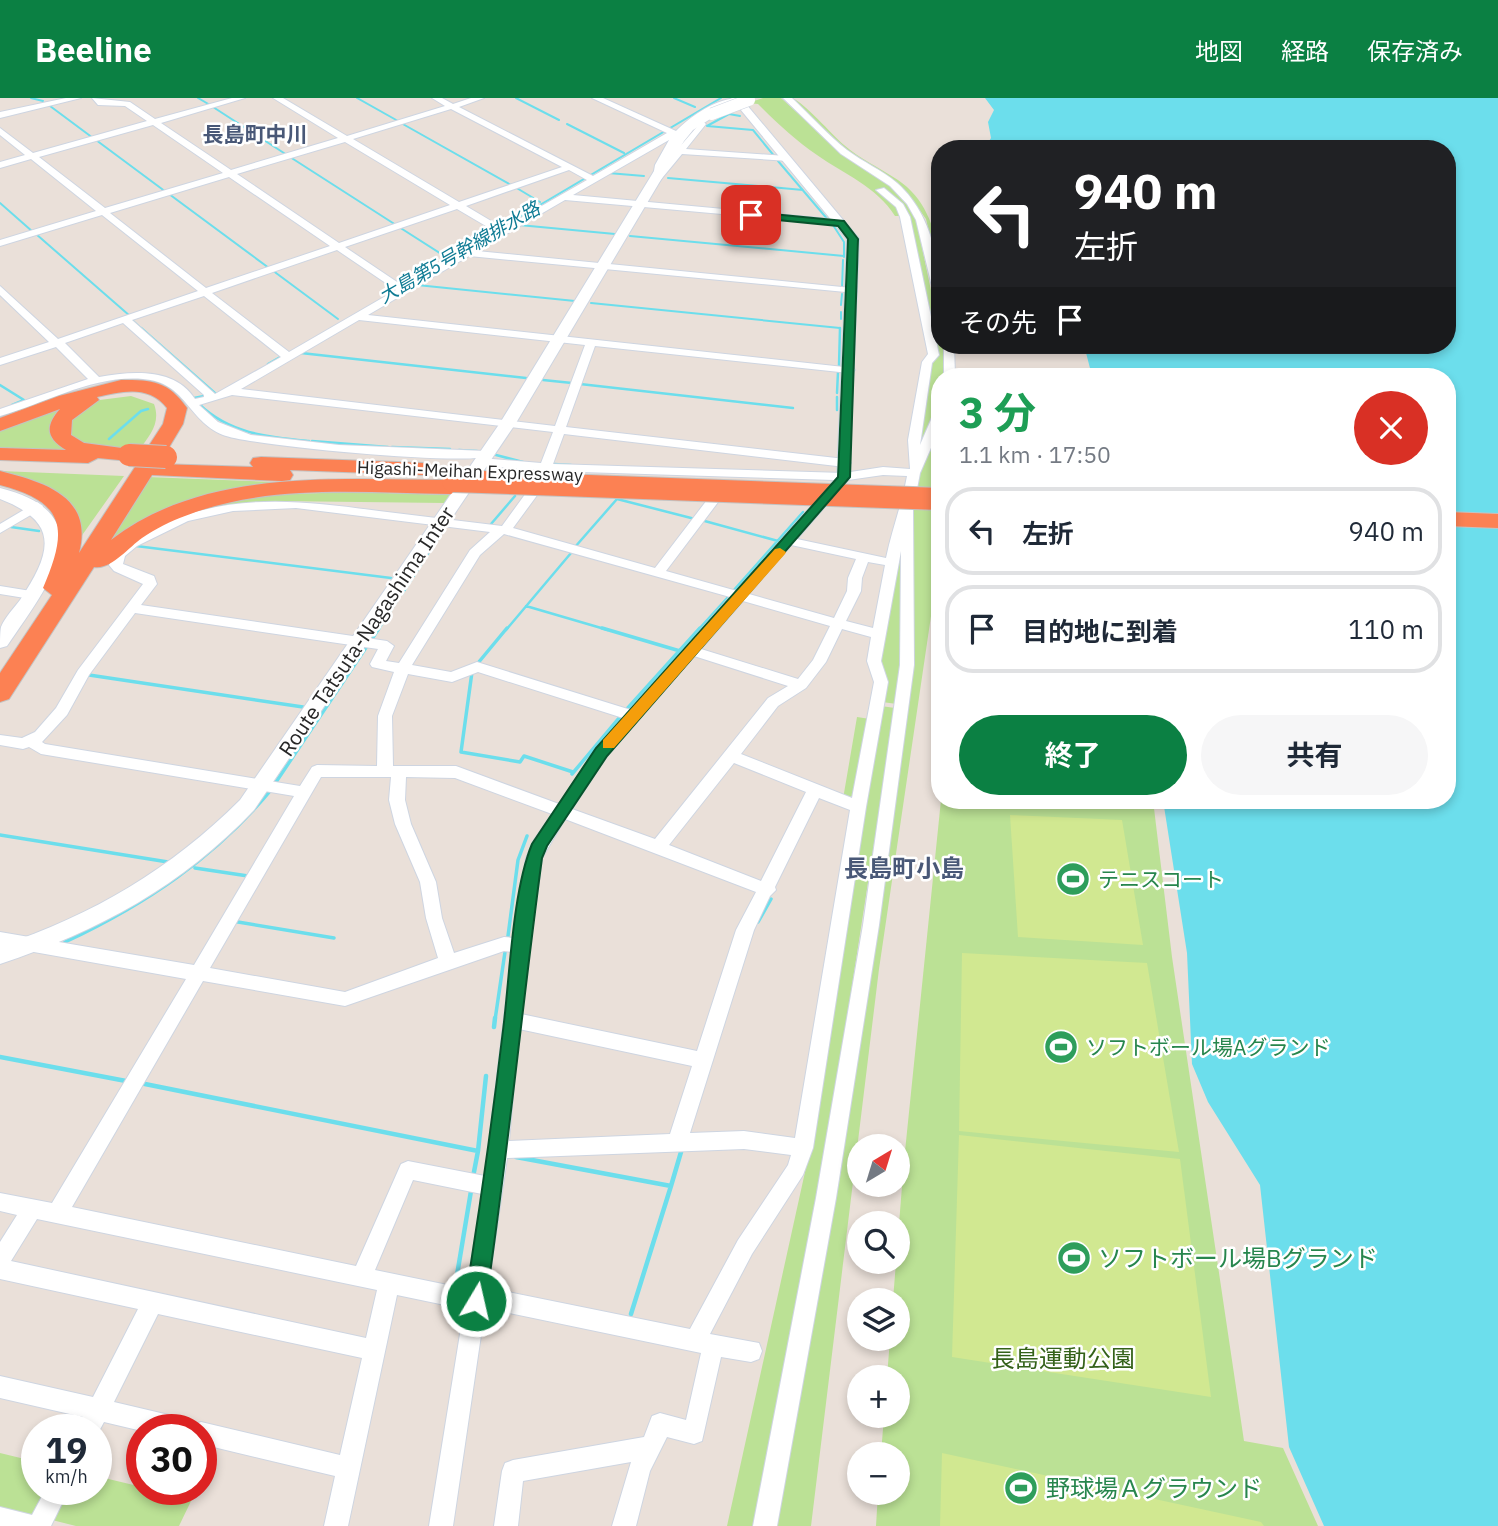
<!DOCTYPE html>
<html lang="ja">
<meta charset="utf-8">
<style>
:root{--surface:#fff;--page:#f6f6f7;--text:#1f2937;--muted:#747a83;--line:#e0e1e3;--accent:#0b8043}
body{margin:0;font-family:"IBM Plex Sans","Noto Sans JP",sans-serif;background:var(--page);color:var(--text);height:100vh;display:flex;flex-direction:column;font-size:26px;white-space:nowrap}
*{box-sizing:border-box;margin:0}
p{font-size:23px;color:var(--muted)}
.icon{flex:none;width:38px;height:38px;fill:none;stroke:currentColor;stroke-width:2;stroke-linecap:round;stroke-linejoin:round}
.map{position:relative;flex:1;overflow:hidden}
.sheet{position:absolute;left:931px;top:270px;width:525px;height:441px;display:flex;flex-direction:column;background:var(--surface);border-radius:28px;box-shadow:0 4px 10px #0003}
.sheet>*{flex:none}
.banner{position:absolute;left:931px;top:42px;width:525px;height:214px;border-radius:28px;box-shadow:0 4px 10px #0003;background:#202124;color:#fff;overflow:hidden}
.needle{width:46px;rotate:38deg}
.controls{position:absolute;left:847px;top:1036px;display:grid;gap:14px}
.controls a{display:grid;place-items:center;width:63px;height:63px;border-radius:50%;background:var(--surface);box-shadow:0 4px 10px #0003;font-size:35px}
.speed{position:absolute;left:21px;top:1316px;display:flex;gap:14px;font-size:35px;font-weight:700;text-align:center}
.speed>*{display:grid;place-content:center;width:91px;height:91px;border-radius:50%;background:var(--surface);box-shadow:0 4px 10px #0003;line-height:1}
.speed small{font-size:18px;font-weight:400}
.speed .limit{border:10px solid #d22;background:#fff;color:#111}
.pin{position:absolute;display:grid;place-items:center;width:60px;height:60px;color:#fff;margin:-30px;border-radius:14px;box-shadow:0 4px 10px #0006}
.me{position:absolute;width:77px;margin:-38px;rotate:9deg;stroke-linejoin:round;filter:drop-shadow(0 0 5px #0008)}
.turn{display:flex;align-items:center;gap:24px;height:147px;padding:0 28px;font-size:32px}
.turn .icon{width:91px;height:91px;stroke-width:2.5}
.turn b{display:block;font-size:49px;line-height:60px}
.then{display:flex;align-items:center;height:66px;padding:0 28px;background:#0003;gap:14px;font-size:26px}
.round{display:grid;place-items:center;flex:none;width:74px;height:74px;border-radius:37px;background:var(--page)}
.summary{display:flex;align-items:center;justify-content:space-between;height:119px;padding:0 28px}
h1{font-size:42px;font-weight:700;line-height:52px;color:#1e9e55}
.action{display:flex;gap:14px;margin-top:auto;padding:14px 28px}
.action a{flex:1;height:80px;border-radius:42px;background:var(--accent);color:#fff;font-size:28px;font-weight:700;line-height:80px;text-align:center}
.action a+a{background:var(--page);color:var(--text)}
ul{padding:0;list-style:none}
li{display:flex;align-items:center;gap:21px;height:88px;margin:0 14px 10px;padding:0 14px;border:4px solid var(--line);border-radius:28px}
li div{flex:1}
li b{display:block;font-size:26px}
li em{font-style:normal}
header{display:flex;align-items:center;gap:42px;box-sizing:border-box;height:98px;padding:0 35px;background:var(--accent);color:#fff}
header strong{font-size:33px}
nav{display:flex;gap:38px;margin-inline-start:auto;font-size:24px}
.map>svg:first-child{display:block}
.green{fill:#bbe195}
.pitch{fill:#d1e891}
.water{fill:#6cdeec}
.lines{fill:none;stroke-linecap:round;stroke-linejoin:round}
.stream-far3{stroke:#6cdeec;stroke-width:2}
.stream-far2{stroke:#6cdeec;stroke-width:2.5}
.stream-far1{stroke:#6cdeec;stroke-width:3.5}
.stream{stroke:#6cdeec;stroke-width:4.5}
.minor-casing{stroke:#ced5e1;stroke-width:2}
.tertiary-casing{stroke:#ced5e1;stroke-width:2}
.secondary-casing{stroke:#ced5e1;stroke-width:2}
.motorway-casing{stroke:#c3c3c3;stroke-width:2}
.minor{fill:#fff;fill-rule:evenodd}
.tertiary{fill:#fff;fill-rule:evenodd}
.secondary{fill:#fff;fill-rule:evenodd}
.motorway{fill:#fc8153;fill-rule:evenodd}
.secondary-bridge-casing{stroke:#ced5e1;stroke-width:13;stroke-linecap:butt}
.motorway-bridge-casing{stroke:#c3c3c3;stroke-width:24;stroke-linecap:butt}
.secondary-bridge{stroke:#fff;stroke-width:12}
.motorway-bridge{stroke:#fc8153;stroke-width:22}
.route{fill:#0b8043;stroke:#07532c;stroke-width:2}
.slow{fill:#f59e0b}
.labels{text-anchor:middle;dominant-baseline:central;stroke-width:5;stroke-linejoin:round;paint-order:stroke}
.far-street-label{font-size:18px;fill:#282828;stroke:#fff}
.far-water-label{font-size:19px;font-style:italic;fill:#0f7b94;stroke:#fff}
.far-quarter-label{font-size:21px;font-weight:bold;fill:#495877;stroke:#fff}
.street-label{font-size:21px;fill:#282828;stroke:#fff}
.leisure-label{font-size:21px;fill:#27864d;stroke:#fff;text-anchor:start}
.quarter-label{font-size:24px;font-weight:bold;fill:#495877;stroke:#fff}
.near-leisure-label{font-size:24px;fill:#27864d;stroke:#fff;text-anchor:start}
.near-park-label{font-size:24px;fill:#34621a;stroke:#fff}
</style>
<header>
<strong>Beeline</strong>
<nav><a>地図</a><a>経路</a><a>保存済み</a></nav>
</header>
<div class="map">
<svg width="1498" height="1428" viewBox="0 0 1498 1428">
<rect width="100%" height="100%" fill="#eae0d9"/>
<path class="green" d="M763,0H781L841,54L901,96L915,116L946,264L944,278H940L939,303L917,356L930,265L908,118L882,90L879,91L891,100L902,118H895C877,89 844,76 817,57C795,42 777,25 758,6L748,5Z
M792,0C805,5 831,36 844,47C860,61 880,70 898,82C931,104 940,145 940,182L926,121L908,96L847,53Z
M131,298L154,306C161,325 150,337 139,352L86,348L65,337V323L92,303Z
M77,301C53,320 33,337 73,354L0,351V330Z
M940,328V457L879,871L811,1428H776L840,1078L914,570L912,416L919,373Z
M0,373L124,378L78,443V423L0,376Z
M147,379L349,387L253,391L97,454Z
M349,394L452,397L445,405L275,403L192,410L265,397Z
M903,432L904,538L897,606L882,604L878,564Z
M881,608L895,610L819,1101L760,1428H727L805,1074L844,814Z
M857,619L870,621L856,701H843Z
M941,702H1153L1172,859L1244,1343L1283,1350L1318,1428H876L878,1395H898V1356H881L884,1318H898V1279H887L890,1241H898V1202H893L904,1063Z
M0,1355L37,1364V1391H96V1378L192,1401L179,1428H76L0,1409Z"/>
<path class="pitch" d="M1010,717L1122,722L1143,847L1018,839Z
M962,855L1147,865L1179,1054L959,1033Z
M959,1037L1180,1061L1211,1299L952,1259Z
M942,1355L1261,1424L1264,1428H940Z"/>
<path class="water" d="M985,0H1498V1428H1324L1289,1349L1260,1087L1208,1004L1192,966L1187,855L1163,702H1447V278H1092L1084,247H1447V51H984L991,40L988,24L994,12Z"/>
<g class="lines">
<path class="stream-far3" d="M31,0L43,3
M198,0L210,7
M357,0L398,23
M516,0L559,22
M674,0L695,9
M50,8L93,40
M213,9L287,57
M740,18L729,16L707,28L753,32L775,59
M401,25L511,87
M567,26L624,55
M96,42L166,94
M290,59L396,127
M778,63L829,123
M608,75L644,78
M668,80L803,92
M515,89L540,104
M169,96L269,170
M0,105L33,134
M519,127L615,136
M833,127L844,144V159
M399,129L446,159
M36,136L130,218
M630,138L844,158
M272,172L338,221
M417,187L575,203
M401,189L721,0
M842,190L843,162
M591,205L840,230
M841,207L842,196
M841,214V221
M128,223L132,222L143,232"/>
<path class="stream-far2" d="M141,230L216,296
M301,255L526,280
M268,266L282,258
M839,268L840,230
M543,282L572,285
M580,286L793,310
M0,287L24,302L12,307
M837,295L838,274
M837,299V312
M194,300L209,297
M199,306C230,336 268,339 309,343
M109,341L141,313L148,311
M312,343L388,349
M392,349L450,351
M459,352L477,353
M496,357L523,364
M554,366L571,367
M617,401L695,421
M701,422L778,443
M491,426L515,398
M11,429L39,433
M136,448L391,480
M575,449L617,401
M733,493L803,414
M402,496L445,429
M526,508L608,532
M378,532L396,504
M506,532L571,455
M698,532L728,499"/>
<path class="stream-far1" d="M602,530L680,553
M372,541L379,530
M478,565L507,530
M472,574L461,654L520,664L524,658L573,674
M89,577L303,609
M626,612L700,530
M572,676L620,619
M276,684L367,548
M0,737L168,764
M195,770L248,778
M232,823L334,840
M758,824L771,801
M508,838L518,762L527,738
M65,844C146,806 214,760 271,692
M495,922L505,854"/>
<path class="stream" d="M494,929L495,920
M0,959L126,983
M140,985L478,1053L486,978
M516,1059L671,1088L681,1054
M473,1079L478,1053
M457,1177L471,1093
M631,1216L671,1088"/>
<g class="minor-casing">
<path id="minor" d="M66,0H81L0,20V14Z
M92,0L130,4L155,21L232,0H245L161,25L231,72L338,40L273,0H283L347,38L445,8L432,0H442L453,6L471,0H484L459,9L593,78L667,35L592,0H603L676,33C692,17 717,0 739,0C705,24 683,23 664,67L702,23L706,26L686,51L786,58L789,59V63L682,56L658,85H652L655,67L669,42L573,97L841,122L846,125L844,127L565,102L477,153L852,190L857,193L856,195L469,158L368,217L853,270L855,272L849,275L595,248L566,329L845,361L851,365L845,369L564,336L553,366L844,375L883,369L910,371L908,342L922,264L928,256L900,119L896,109L876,92L884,90L903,106L910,119L939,257L932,265L920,347L934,315L940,312V329L920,375L913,412L914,567L879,827L836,1100L777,1428H753L816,1100L863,827L900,567L901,453L881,563L888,584L866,709L813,1050L803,1077L752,1156L710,1236L759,1245L762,1253L759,1261L751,1264L721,1259L702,1343L694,1346L667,1339L650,1373L636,1428H612L631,1364L523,1383L518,1428H494L502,1373L505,1365L513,1362L644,1339L652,1318L660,1315L686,1322L701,1255L485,1210L453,1428H429L464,1211L397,1197L348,1428H324L335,1378L201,1346V1332L142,1333L104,1324L96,1339V1332H77L83,1319L0,1300V1278L93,1299L138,1211L0,1181V1144L17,1117L0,1113V1095L52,1105L186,881L0,848V834L194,867L294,698L41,656L29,649L23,651L0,647V637L22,640L35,634L56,610L78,572L143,486L114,473L109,467C116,446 134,439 152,430C229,394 298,402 379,413C420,418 461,423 502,428L526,395L538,372L481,368L475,364L481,360L541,365L553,334L232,297L199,307L218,324L251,337L339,347L486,353L492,357C476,369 251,348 223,337C187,322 186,284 143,281C92,277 47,305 0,318V311L88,281L56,249L0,267V260L49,244L0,197V188L58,241L198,193L102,117L0,148V142L96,113L31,61L0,70V64L25,57L0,37V30L33,55L147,23L125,8L98,7ZM451,11L562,69L459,104L353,41ZM153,27L223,75L105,110L39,59ZM345,44L450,107L339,145L237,76ZM569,72L587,82L503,130L466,108ZM229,79L330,148L206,190L110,115ZM457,111L496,134L403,188L345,149ZM337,152L396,192L289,254L212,195ZM204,198L281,259L215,296L132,222ZM359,222L585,247L555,328L241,291ZM123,225L204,297V299L195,301C175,269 131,273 99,279L65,245ZM550,373L834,382L737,493L666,473L728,391V385H720L655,470L513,430L538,396ZM883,377L907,378C902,406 892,431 886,460L797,441L848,382ZM296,410L490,434L470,452L399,565L386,563L394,548L387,543L141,507L157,486L154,478L123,466L125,458L137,448L188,423L233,413ZM504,436L730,499L631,612L477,564L451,574L412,567L480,457ZM791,447L856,461L848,480L847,493L834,520L749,496ZM868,464L885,467L873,530L846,523L861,493L862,480ZM743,503L830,528L813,562L798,581L701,551ZM135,515L378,551L370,566L372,569L394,574L378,618L377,668L317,667L312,669L300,688L45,646L42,644L67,617L89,577ZM842,531L871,539L867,563L874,584L852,700L741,656L778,608L806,590L826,564ZM694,558L788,588L768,600L655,741L572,711L607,658ZM478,574L623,620L597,650L559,706L456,668H393L392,618L408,576L452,584ZM734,665L806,694L761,783L669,747ZM321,679H391L389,702L395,726L420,784L426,820L438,860L345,894L210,870ZM406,679L455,680L552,716L534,742L526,760L514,840L504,839L454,855L442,820L436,784L411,726L405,702ZM819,700L850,712L795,1040L744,1033L690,1035L754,832L770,798L776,792L775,789ZM565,721L756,794L736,832L697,953L521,916L542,760ZM504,853L512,854L485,1078L408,1063L401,1066L356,1168L72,1109L203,883L345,908ZM519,931L692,968L670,1036L509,1043ZM744,1051L791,1057L788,1067L738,1142L690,1231L488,1190L507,1060ZM413,1082L482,1096L467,1191L375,1172ZM37,1121L377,1192L366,1240L11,1163ZM158,1216L362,1260L340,1357L201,1324L195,1326L186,1321L114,1304Z
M783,0H792C810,17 828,37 847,52C863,64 882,72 897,85C930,114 940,161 940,204L935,201L916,122L907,106L890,88L841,56Z
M944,247H954L955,278H944Z
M37,404L43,408L41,411L0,435V426Z
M0,488L31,493L38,497L31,501L0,496Z
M46,1391H69L51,1428H0V1409L32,1417Z"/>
</g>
<g class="tertiary-casing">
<path id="tertiary" d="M731,0H741L859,141L849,382L844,383L837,379L847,141Z"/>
</g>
<g class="secondary-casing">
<path id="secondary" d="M708,14L718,16L693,32L684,43L516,325L254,712C182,788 99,833 0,866V848C93,817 171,771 240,702L500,325L673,42L685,28Z
M0,390C108,417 46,490 7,548L0,550C0,544 0,534 1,529C5,519 14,510 20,502C52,454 60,424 0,401Z"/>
</g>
<g class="motorway-casing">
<path id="motorway" d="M121,282C153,282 168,283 187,310L183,326L159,366L253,369L250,365L253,360L261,359L424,365L435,371L424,377L290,372L293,377L290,382L282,383L152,377L111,442C206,369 338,382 451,382L462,389L451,396C364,395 268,385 185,418C171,423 155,431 142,440C129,449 111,472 94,469L9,601L0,604V575L52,497L43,490C68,432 67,404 0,387V373C43,384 94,398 79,455L163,326L167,310C149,287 123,293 97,299L99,302L72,322L71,337L84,345L137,352L140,357L129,363L98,360L88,365L0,362V350L66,352C46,340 45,328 60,311L0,333V320L59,298Z
M1447,414L1498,416V430L1447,428Z"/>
</g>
<use href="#minor" class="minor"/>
<use href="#tertiary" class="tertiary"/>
<use href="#secondary" class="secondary"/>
<use href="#motorway" class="motorway"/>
<g class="secondary-bridge-casing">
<path id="secondary-bridge" d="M712,16L749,2"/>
</g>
<g class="motorway-bridge-casing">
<path id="motorway-bridge" d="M129,357L166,359
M453,383L940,401"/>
</g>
<use href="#secondary-bridge" class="secondary-bridge"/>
<use href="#motorway-bridge" class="motorway-bridge"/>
</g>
<path class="route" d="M751,114L844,123L858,141L850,379L607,658L547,748L542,760C522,908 508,1056 486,1203L483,1210L476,1213L468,1210L465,1203C480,1110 493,1018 504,924C510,873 513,792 532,746L596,650L838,379L848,141L838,128L748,119Z"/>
<path class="slow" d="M780,450L786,454L785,456L614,650H603V642L775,451Z"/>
<defs>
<g id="stadium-disc" transform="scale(1.75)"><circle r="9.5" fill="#2e9e5b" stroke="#fff"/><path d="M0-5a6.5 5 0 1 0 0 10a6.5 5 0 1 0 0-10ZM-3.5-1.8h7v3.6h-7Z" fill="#fff"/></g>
</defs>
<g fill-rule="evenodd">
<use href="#stadium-disc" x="1073" y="781"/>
<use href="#stadium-disc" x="1061" y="949"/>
<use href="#stadium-disc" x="1074" y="1160"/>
<use href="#stadium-disc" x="1021" y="1390"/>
</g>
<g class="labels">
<g class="far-street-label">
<text transform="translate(470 373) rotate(2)">Higashi-Meihan Expressway</text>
</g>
<g class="far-water-label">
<text transform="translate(459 154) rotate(-30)">大島第5号幹線排水路</text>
</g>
<g class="far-quarter-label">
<text x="255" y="36">長島町中川</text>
</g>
<g class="street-label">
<text transform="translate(366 533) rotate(-56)">Route Tatsuta-Nagashima Inter</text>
</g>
<g class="leisure-label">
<text x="1098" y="781">テニスコート</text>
<text x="1086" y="949">ソフトボール場Aグランド</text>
</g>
<g class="quarter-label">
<text x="904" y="770">長島町小島</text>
</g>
<g class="near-leisure-label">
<text x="1098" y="1160">ソフトボール場Bグランド</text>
<text x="1046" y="1390">野球場Ａグラウンド</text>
</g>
<g class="near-park-label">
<text x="1063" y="1260">長島運動公園</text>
</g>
</g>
</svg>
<div class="controls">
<a><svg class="needle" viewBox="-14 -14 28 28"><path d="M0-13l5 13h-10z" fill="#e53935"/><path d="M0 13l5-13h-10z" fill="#747a83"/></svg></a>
<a><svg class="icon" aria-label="search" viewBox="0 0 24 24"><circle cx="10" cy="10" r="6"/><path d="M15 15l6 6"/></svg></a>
<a><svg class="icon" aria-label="layers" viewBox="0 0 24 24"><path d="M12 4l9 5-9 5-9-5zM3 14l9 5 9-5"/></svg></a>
<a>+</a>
<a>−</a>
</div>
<div class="speed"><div>19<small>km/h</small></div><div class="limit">30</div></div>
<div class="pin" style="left:751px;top:117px;background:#d93025"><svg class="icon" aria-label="arrive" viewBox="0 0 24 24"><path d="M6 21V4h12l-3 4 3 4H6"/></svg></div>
<svg class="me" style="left:476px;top:1203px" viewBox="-20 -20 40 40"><circle r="17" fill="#0b8043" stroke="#fff" stroke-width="3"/><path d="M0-11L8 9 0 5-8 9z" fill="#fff"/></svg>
<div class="banner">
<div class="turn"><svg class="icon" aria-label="left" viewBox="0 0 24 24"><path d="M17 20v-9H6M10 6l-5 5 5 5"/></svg><div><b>940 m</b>左折</div></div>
<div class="then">その先<svg class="icon" aria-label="arrive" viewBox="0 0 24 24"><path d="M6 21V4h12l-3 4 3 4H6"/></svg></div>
</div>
<section class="sheet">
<div class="summary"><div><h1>3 分</h1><p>1.1 km · 17:50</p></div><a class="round" style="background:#d93025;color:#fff"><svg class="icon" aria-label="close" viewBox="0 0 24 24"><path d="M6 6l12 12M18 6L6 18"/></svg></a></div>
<ul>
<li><svg class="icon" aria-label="left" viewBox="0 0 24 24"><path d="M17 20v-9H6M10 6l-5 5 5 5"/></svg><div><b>左折</b></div><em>940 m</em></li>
<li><svg class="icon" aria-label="arrive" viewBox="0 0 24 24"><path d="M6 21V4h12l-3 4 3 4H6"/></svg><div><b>目的地に到着</b></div><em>110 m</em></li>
</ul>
<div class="action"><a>終了</a><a>共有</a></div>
</section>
</div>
